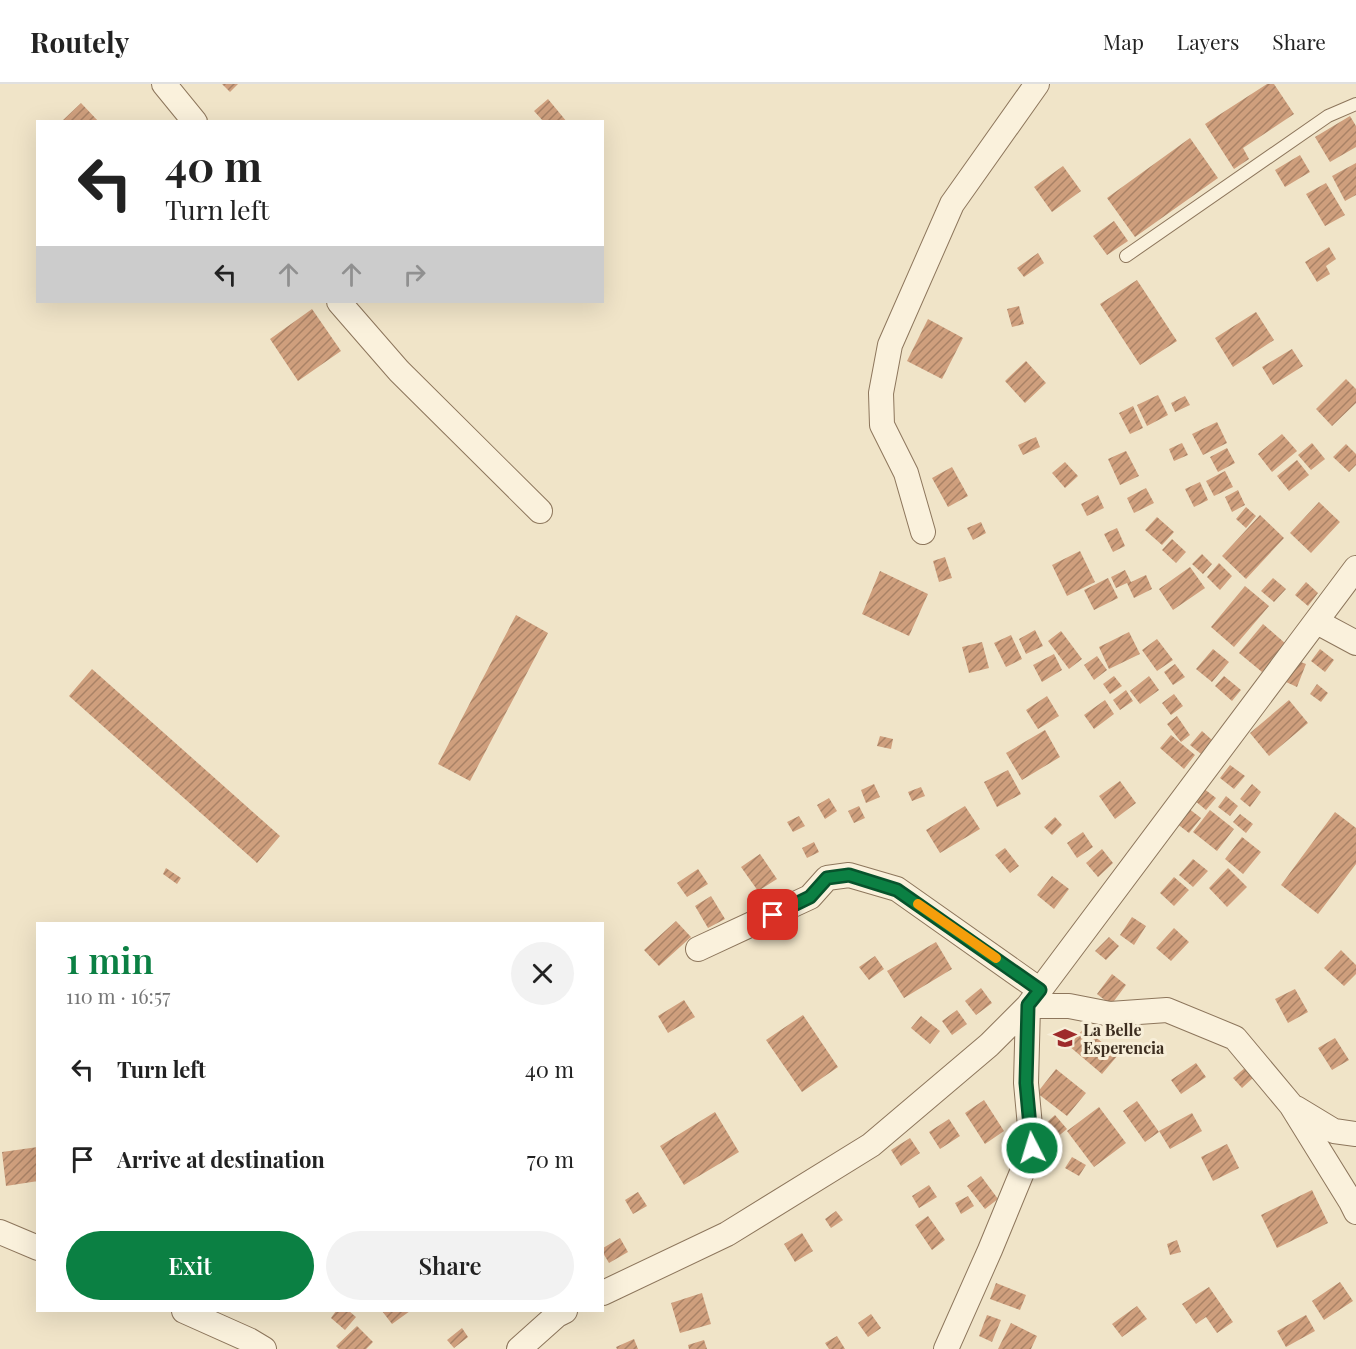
<!DOCTYPE html>
<meta charset="utf-8">
<style>
:root{--surface:#fff;--page:#f2f2f2;--text:#222;--muted:#767676;--line:#e0e0e0;--accent:#0b8043}
body{margin:0;font-family:"Playfair Display",serif;background:var(--page);color:var(--text);height:100vh;display:flex;flex-direction:column;font-size:22px;white-space:nowrap}
*{box-sizing:border-box;margin:0}
p{font-size:20px;color:var(--muted)}
.icon{flex:none;width:33px;height:33px;fill:none;stroke:currentColor;stroke-width:2;stroke-linecap:round;stroke-linejoin:round}
.map{position:relative;flex:1;overflow:hidden}
.side{position:absolute;left:36px;top:838px;width:568px;height:390px;display:flex;flex-direction:column;background:var(--surface);border-radius:0px;box-shadow:0 6px 24px #0002}
.side>*{flex:none}
.top-card{position:absolute;left:36px;top:36px;width:568px;height:183px;border-radius:0px;box-shadow:0 6px 24px #0002;background:#fff;color:var(--text);overflow:hidden}
.pin{position:absolute;display:grid;place-items:center;width:51px;height:51px;color:#fff;margin:-26px;border-radius:12px;box-shadow:0 3px 9px #0006}
.me{position:absolute;width:66px;margin:-33px;rotate:355deg;stroke-linejoin:round;filter:drop-shadow(0 0 4px #0008)}
.turn{display:flex;align-items:center;gap:21px;height:126px;padding:0 30px;font-size:27px}
.turn .icon{width:78px;height:78px;stroke-width:2.5}
.turn b{display:block;font-size:42px;line-height:51px}
.lanes{display:flex;align-items:center;height:57px;padding:0 30px;background:#0003;justify-content:center;gap:30px;direction:ltr}
.lanes .off{opacity:.35}
.round{display:grid;place-items:center;flex:none;width:63px;height:63px;border-radius:32px;background:var(--page)}
.headline{display:flex;align-items:center;justify-content:space-between;height:102px;padding:0 30px}
h1{font-size:36px;font-weight:600;line-height:45px;color:var(--accent)}
.button{display:flex;gap:12px;margin-top:auto;padding:12px 30px}
.button a{flex:1;height:69px;border-radius:36px;background:var(--accent);color:#fff;font-size:24px;font-weight:600;line-height:69px;text-align:center}
.button a+a{background:var(--page);color:var(--text)}
ul{padding:0;list-style:none}
li{display:flex;align-items:center;gap:18px;height:90px;padding:0 30px}
li div{flex:1}
li b{display:block;font-size:22px}
li em{font-style:normal}
header{display:flex;align-items:center;gap:36px;box-sizing:border-box;height:84px;padding:0 30px;background:var(--surface);border-bottom:2px solid var(--line)}
header strong{font-size:28px}
nav{display:flex;gap:33px;margin-inline-start:auto;font-size:21px}
.map>svg:first-child{display:block}
.building{fill:url(#building-hatch)}
.lines{fill:none;stroke-linecap:round;stroke-linejoin:round}
.lane-casing{stroke:#8d765c;stroke-width:14}
.street-casing{stroke:#8d765c;stroke-width:26}
.lane{stroke:#faf1dc;stroke-width:12}
.street{stroke:#faf1dc;stroke-width:24}
.route-casing{stroke:#07532c;stroke-width:15}
.route{stroke:#0b8043;stroke-width:10}
.slow{stroke:#f59e0b;stroke-width:10}
.labels{text-anchor:middle;dominant-baseline:central;stroke-width:6;stroke-linejoin:round;paint-order:stroke}
.poi-label{font-size:16px;font-weight:bold;fill:#3d2e20;stroke:#f7eed8;text-anchor:start}
</style>
<header>
<strong>Routely</strong>
<nav><a>Map</a><a>Layers</a><a>Share</a></nav>
</header>
<div class="map">
<svg width="1356" height="1265" viewBox="0 0 1356 1265">
<defs>
<pattern id="building-hatch" width="6" height="6" patternUnits="userSpaceOnUse" patternTransform="scale(1.5)"><rect width="6" height="6" fill="#cf9f7d"/><path d="M-1 1l2-2M0 6l6-6M5 7l2-2" fill="none" stroke="#a98266"/></pattern>
</defs>
<rect width="100%" height="100%" fill="#f0e4c8"/>
<path class="building" d="M222,0H238L230,8Z
M1267,0H1274L1294,30L1243,64L1249,75L1234,85L1205,40Z
M548,15L567,38H544L534,27Z
M81,19L99,38H61Z
M1350,32L1356,42V63L1330,78L1315,53Z
M1190,54L1218,94L1135,153L1107,114Z
M1300,71L1310,88L1285,103L1275,86Z
M1356,79V111L1345,117L1332,92Z
M1063,82L1081,107L1052,128L1034,103Z
M1326,99L1345,131L1325,142L1306,110Z
M1114,137L1128,157L1107,171L1093,152Z
M1329,163L1336,175L1326,182L1330,190L1317,198L1305,178Z
M1038,169L1044,179L1024,193L1017,184Z
M1137,196L1177,257L1140,281L1100,220Z
M1019,222L1024,240L1012,243L1007,225Z
M312,225L341,267L298,297L270,255Z
M1256,228L1274,256L1233,283L1215,254Z
M928,235L963,254L942,295L907,277Z
M1292,265L1303,282L1273,301L1262,283Z
M1026,277L1046,299L1025,319L1005,297Z
M1346,295L1356,305V319L1332,342L1316,325Z
M1158,311L1168,331L1147,342L1137,321Z
M1185,312L1190,321L1175,328L1171,319Z
M1133,322L1143,344L1130,350L1119,329Z
M1217,338L1227,359L1203,371L1192,350Z
M1282,350L1297,367L1272,388L1258,370Z
M1036,353L1040,363L1023,371L1018,361Z
M1182,359L1188,371L1174,377L1169,365Z
M1312,359L1325,375L1311,386L1298,371Z
M1346,360L1356,370V381L1349,388L1333,373Z
M1227,364L1235,379L1218,388L1210,373Z
M1126,367L1139,392L1120,401L1108,375Z
M1297,376L1309,391L1289,407L1277,392Z
M1065,378L1078,392L1065,404L1052,389Z
M952,383L968,412L948,423L932,394Z
M1225,387L1233,403L1214,412L1206,397Z
M1200,398L1208,416L1194,423L1185,405Z
M1146,404L1154,419L1134,429L1127,414Z
M1238,406L1245,421L1232,428L1225,413Z
M1098,411L1104,424L1087,432L1081,420Z
M1319,418L1340,438L1311,469L1290,449Z
M1246,423L1256,432L1246,444L1236,435Z
M1260,431L1284,454L1246,495L1222,472Z
M1157,433L1174,448L1162,461L1145,446Z
M981,438L986,449L973,456L967,444Z
M1117,444L1125,462L1113,468L1104,450Z
M1172,455L1186,468L1176,479L1162,466Z
M1080,467L1095,498L1067,512L1052,481Z
M1202,470L1212,480L1203,490L1192,480Z
M945,473L952,494L939,498L933,477Z
M1219,479L1232,492L1220,506L1207,493Z
M1190,483L1205,504L1173,526L1159,505Z
M1125,486L1131,498L1146,491L1152,505L1134,514L1127,499L1116,504L1111,493Z
M880,487L928,510L909,552L862,530Z
M1108,494L1118,514L1094,526L1084,506Z
M1273,494L1286,505L1274,518L1261,507Z
M1306,498L1318,509L1308,522L1295,511Z
M1245,502L1269,522L1234,563L1211,543Z
M516,531L548,549L470,697L438,680Z
M1263,540L1286,560L1262,588L1239,569Z
M1035,546L1043,562L1026,570L1019,555Z
M1061,547L1082,575L1069,585L1048,557Z
M1129,548L1140,570L1109,585L1099,563Z
M1011,551L1022,575L1006,583L994,559Z
M1157,555L1173,576L1157,587L1142,566Z
M982,558L989,584L969,589L962,563Z
M1213,565L1229,578L1212,598L1196,585Z
M1320,565L1334,576L1325,588L1311,577Z
M1054,570L1062,586L1042,598L1033,581Z
M1097,572L1107,586L1094,596L1084,581Z
M1293,575L1306,580L1297,603L1284,597Z
M1175,580L1185,593L1173,601L1164,588Z
M92,585L280,752L257,779L69,612Z
M1114,592L1122,602L1110,610L1103,600Z
M1149,592L1159,606L1140,620L1130,607Z
M1224,592L1241,606L1232,617L1215,602Z
M1317,600L1328,609L1321,618L1310,610Z
M1126,606L1133,617L1120,626L1113,616Z
M1174,610L1183,622L1171,631L1162,619Z
M1047,612L1059,632L1038,645L1026,626Z
M1105,616L1114,630L1094,645L1084,631Z
M1289,616L1308,639L1269,672L1250,649Z
M1177,632L1190,651L1181,658L1167,640Z
M1045,646L1060,673L1022,696L1006,669Z
M1202,647L1212,656L1201,670L1190,661Z
M1171,651L1195,671L1184,685L1160,664Z
M880,652L893,655L891,665L877,662Z
M1230,681L1245,692L1234,705L1220,694Z
M1008,686L1021,710L997,723L984,698Z
M1120,697L1136,719L1115,735L1099,712Z
M874,700L880,713L866,719L861,706Z
M1252,700L1261,708L1250,723L1240,715Z
M921,703L925,712L912,717L908,708Z
M1203,704L1216,714L1206,726L1194,716Z
M1226,712L1238,722L1230,732L1218,723Z
M829,714L837,727L825,735L817,721Z
M859,722L865,734L854,739L848,727Z
M965,722L980,745L940,769L926,746Z
M1188,724L1201,734L1189,749L1176,739Z
M1210,726L1234,745L1217,767L1193,748Z
M1335,728L1356,744V780L1318,830L1281,801Z
M1240,730L1253,740L1246,749L1233,738Z
M799,732L805,742L793,748L787,738Z
M1055,733L1062,741L1052,751L1044,743Z
M1083,748L1093,763L1077,774L1067,759Z
M1242,753L1261,768L1243,790L1225,775Z
M814,758L819,768L807,774L802,764Z
M1005,764L1019,782L1010,789L995,771Z
M1102,765L1113,779L1098,793L1086,779Z
M760,770L777,795L758,807L741,783Z
M1193,775L1208,787L1193,803L1179,791Z
M166,784L181,794L177,800L163,790Z
M1228,784L1247,803L1227,823L1209,804Z
M698,785L708,800L687,813L677,799Z
M1052,792L1069,805L1054,825L1037,811Z
M1174,793L1189,806L1174,822L1160,809Z
M711,812L725,835L708,844L695,822Z
M1132,833L1146,842L1134,861L1120,851Z
M676,837L691,853L659,882L644,866Z
M1174,844L1189,858L1171,877L1156,864Z
M1109,853L1119,862L1106,876L1095,867Z
M936,858L952,885L904,914L887,887Z
M1341,866L1356,881V890L1344,902L1324,884Z
M875,872L884,885L869,896L859,883Z
M1112,890L1126,901L1111,921L1097,910Z
M981,904L992,919L976,931L965,917Z
M1295,905L1308,928L1288,939L1275,915Z
M684,916L695,933L668,949L658,932Z
M957,926L967,940L952,951L942,937Z
M803,931L838,983L802,1008L766,956Z
M921,932L940,947L930,960L911,944Z
M1084,944L1118,971L1102,990L1069,962Z
M1335,954L1349,976L1332,986L1318,964Z
M1196,979L1206,993L1181,1010L1171,996Z
M1246,983L1254,993L1242,1004L1233,994Z
M1056,985L1086,1009L1067,1032L1037,1009Z
M984,1016L1004,1047L985,1060L965,1029Z
M1137,1017L1159,1048L1145,1058L1123,1027Z
M1099,1023L1126,1059L1094,1083L1067,1047Z
M715,1028L739,1068L684,1101L660,1062Z
M1192,1029L1202,1047L1170,1065L1159,1047Z
M1055,1031L1067,1045L1056,1054L1045,1040Z
M949,1035L960,1052L940,1065L929,1048Z
M910,1054L920,1069L901,1082L891,1066Z
M1227,1060L1239,1084L1213,1097L1201,1073Z
M38,1063V1097L6,1102L2,1068Z
M1072,1073L1086,1081L1079,1092L1065,1084Z
M981,1092L998,1115L985,1125L967,1102Z
M929,1101L937,1113L919,1124L912,1112Z
M1312,1106L1328,1139L1277,1164L1261,1131Z
M638,1108L647,1122L633,1130L625,1116Z
M968,1112L974,1122L961,1130L955,1119Z
M836,1127L843,1136L831,1144L825,1135Z
M928,1132L945,1156L932,1166L915,1141Z
M802,1149L813,1167L795,1178L784,1160Z
M620,1154L628,1168L609,1179L603,1169V1164Z
M1177,1156L1181,1168L1170,1171L1167,1160Z
M1340,1198L1353,1217L1324,1236L1312,1217Z
M996,1199L1026,1211L1020,1226L990,1215Z
M1209,1203L1233,1238L1217,1249L1206,1233L1196,1240L1182,1220Z
M702,1209L711,1240L680,1249L671,1219Z
M1137,1222L1147,1235L1122,1253L1112,1240Z
M336,1227H349L356,1233L345,1246L331,1234Z
M382,1227H410L392,1240Z
M871,1230L881,1244L868,1253L858,1239Z
M987,1231L1001,1236L992,1258L979,1252Z
M1306,1231L1315,1247L1286,1263L1277,1247Z
M1011,1239L1037,1252L1031,1265H998Z
M357,1242L373,1258L366,1265H339L336,1262Z
M462,1244L468,1253L454,1264L447,1256Z
M837,1252L845,1265H829L825,1259Z
M634,1255L638,1265H617L616,1263Z
M704,1256L707,1265H689L688,1261Z"/>
<g class="lines">
<g class="lane-casing">
<path id="lane" d="M1126,172L1328,32L1356,20"/>
</g>
<g class="street-casing">
<path id="street" d="M164,0L195,38
M339,218L399,287L540,427
M923,448L906,389L882,341L881,309L890,261L952,120L1037,0
M1317,538L1356,559
M698,865L810,813L827,794L849,791L897,805L1040,906
M1028,922H1069L1110,930L1167,926L1235,954L1291,1021L1351,1118L1356,1128
M1296,1024L1334,1047L1356,1050
M0,1148L38,1164
M603,1209L727,1150L871,1061L989,961L1028,922L1356,484
M184,1227L249,1256L264,1265
M519,1265L557,1231L565,1227
M946,1265L990,1166L1032,1064L1026,999L1028,922"/>
</g>
<use href="#lane" class="lane"/>
<use href="#street" class="street"/>
</g>
<g class="lines">
<g class="route-casing">
<path id="route" d="M773,831L810,813L827,794L849,791L897,806L1040,906L1028,921L1026,999L1032,1064"/>
</g>
<use href="#route" class="route"/>
<path class="slow" d="M918,820L996,874"/>
</g>
<defs>
<g id="school-bare" transform="scale(1.8)"><path d="M0-5L7-2L0 1L-7-2ZM-4 1L0 2.5L4 1V4Q0 6-4 4Z" fill="#9e2a2b" stroke="#f7eed8" stroke-width="2.5" paint-order="stroke"/></g>
</defs>
<g fill-rule="evenodd">
<use href="#school-bare" x="1065" y="954"/>
</g>
<g class="labels">
<g class="poi-label">
<text x="1083" y="945">La Belle<tspan x="1083" dy="18">Esperencia</tspan></text>
</g>
</g>
</svg>
<div class="pin" style="left:773px;top:831px;background:#d93025"><svg class="icon" aria-label="arrive" viewBox="0 0 24 24"><path d="M6 21V4h12l-3 4 3 4H6"/></svg></div>
<svg class="me" style="left:1032px;top:1064px" viewBox="-20 -20 40 40"><circle r="17" fill="#0b8043" stroke="#fff" stroke-width="3"/><path d="M0-11L8 9 0 5-8 9z" fill="#fff"/></svg>
<div class="top-card">
<div class="turn"><svg class="icon" aria-label="left" viewBox="0 0 24 24"><path d="M17 20v-9H6M10 6l-5 5 5 5"/></svg><div><b>40 m</b>Turn left</div></div>
<div class="lanes"><svg class="icon" aria-label="left" viewBox="0 0 24 24"><path d="M17 20v-9H6M10 6l-5 5 5 5"/></svg><svg class="icon off" aria-label="ahead" viewBox="0 0 24 24"><path d="M12 20V5M6 11l6-6 6 6"/></svg><svg class="icon off" aria-label="ahead" viewBox="0 0 24 24"><path d="M12 20V5M6 11l6-6 6 6"/></svg><svg class="icon off" aria-label="right" viewBox="0 0 24 24"><path d="M7 20v-9h11M14 6l5 5-5 5"/></svg></div>
</div>
<section class="side">
<div class="headline"><div><h1>1 min</h1><p>110 m · 16:57</p></div><a class="round"><svg class="icon" aria-label="close" viewBox="0 0 24 24"><path d="M6 6l12 12M18 6L6 18"/></svg></a></div>
<ul>
<li><svg class="icon" aria-label="left" viewBox="0 0 24 24"><path d="M17 20v-9H6M10 6l-5 5 5 5"/></svg><div><b>Turn left</b></div><em>40 m</em></li>
<li><svg class="icon" aria-label="arrive" viewBox="0 0 24 24"><path d="M6 21V4h12l-3 4 3 4H6"/></svg><div><b>Arrive at destination</b></div><em>70 m</em></li>
</ul>
<div class="button"><a>Exit</a><a>Share</a></div>
</section>
</div>
